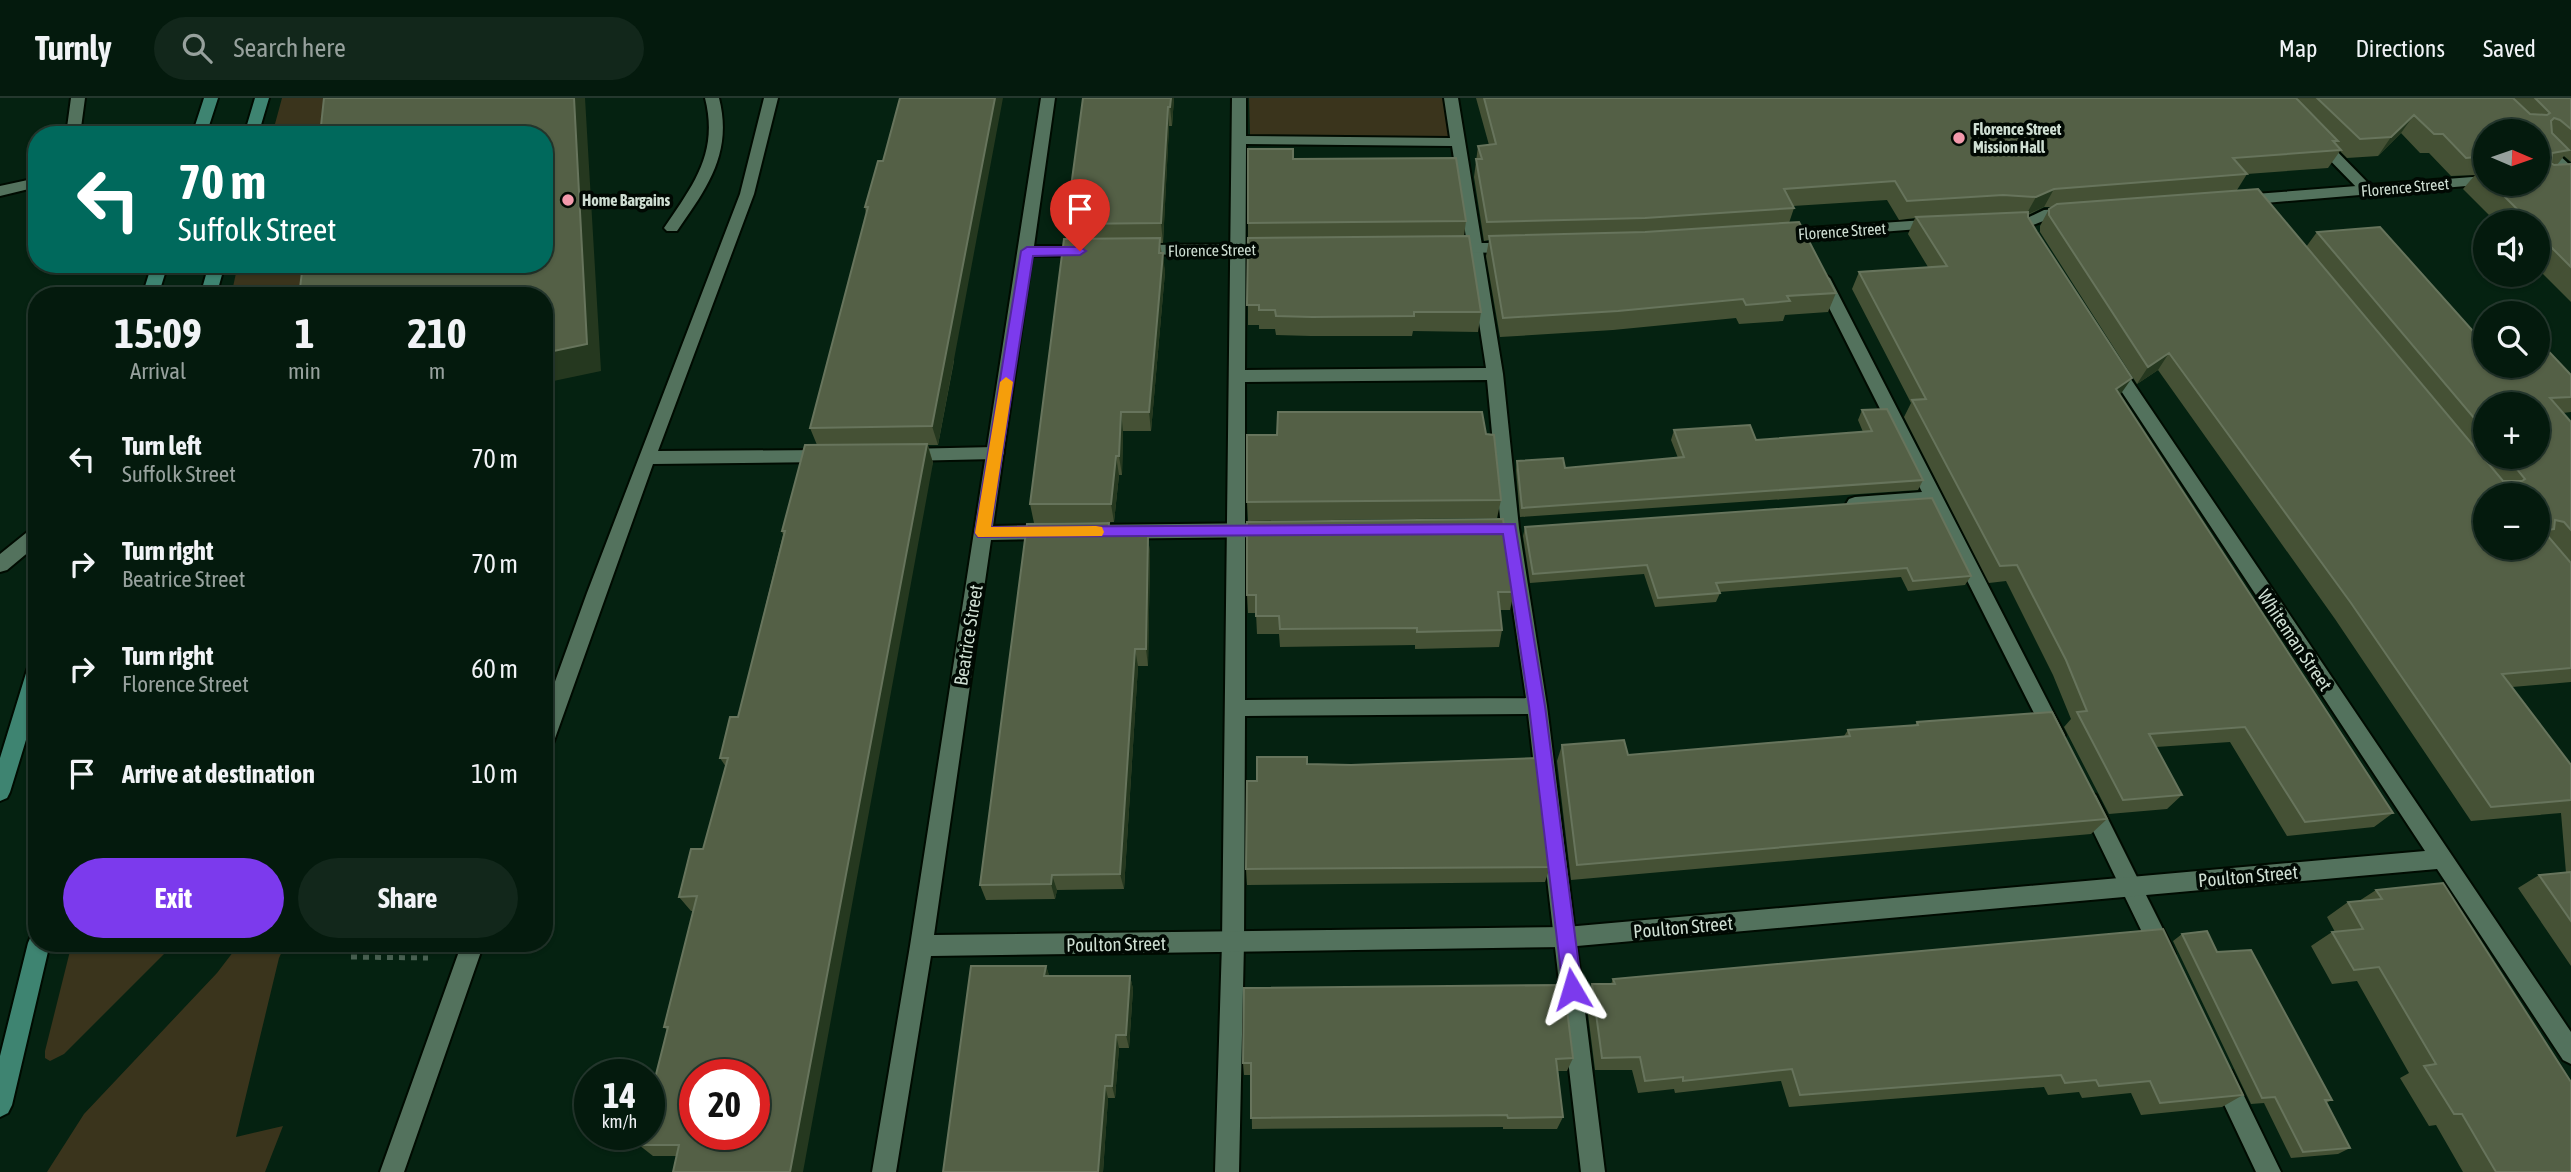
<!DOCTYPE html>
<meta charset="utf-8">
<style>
:root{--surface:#041a0d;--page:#12271b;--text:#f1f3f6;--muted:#97a19d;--line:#25382e;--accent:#7c3aed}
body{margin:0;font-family:"Asap Condensed",sans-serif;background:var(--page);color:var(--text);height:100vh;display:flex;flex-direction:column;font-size:26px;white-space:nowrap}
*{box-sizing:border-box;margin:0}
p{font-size:23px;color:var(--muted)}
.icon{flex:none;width:38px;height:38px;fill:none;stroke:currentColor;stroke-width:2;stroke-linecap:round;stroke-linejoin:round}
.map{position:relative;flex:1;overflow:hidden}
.sheet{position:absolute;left:28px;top:189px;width:525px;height:665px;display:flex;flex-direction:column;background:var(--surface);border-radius:28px;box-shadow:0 2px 5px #0004,0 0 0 2px var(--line)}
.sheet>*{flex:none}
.top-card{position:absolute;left:28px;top:28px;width:525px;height:147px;border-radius:28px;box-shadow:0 2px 5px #0004,0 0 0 2px var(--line);background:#00695c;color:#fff;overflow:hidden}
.needle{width:46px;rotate:92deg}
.buttons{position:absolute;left:2473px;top:21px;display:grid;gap:14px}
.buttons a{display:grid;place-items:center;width:77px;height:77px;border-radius:50%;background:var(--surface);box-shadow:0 2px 5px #0004,0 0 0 2px var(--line);font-size:35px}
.speed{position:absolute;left:574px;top:961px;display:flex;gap:14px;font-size:35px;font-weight:700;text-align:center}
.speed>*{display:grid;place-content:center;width:91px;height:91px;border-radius:50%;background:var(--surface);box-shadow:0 2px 5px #0004,0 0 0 2px var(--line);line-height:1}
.speed small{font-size:18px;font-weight:400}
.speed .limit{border:10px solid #d22;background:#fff;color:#111}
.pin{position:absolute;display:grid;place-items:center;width:60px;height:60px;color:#fff;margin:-72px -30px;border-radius:50% 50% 50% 0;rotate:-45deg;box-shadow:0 0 7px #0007}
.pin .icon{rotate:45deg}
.me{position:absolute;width:77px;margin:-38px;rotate:353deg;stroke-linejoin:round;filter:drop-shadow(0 0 5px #0008)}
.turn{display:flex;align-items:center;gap:24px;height:147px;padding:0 35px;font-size:32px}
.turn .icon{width:91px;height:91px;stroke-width:2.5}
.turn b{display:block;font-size:49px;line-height:60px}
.eta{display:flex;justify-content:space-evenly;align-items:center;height:119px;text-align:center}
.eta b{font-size:42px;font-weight:700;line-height:49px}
.cta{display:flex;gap:14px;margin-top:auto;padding:14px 35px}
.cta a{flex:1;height:80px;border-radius:42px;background:var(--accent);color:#fff;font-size:28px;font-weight:700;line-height:80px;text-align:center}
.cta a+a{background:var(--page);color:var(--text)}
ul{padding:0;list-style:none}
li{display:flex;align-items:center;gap:21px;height:105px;padding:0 35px}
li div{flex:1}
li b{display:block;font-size:26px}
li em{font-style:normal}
header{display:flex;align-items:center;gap:42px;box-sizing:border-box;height:98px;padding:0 35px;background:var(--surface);border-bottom:2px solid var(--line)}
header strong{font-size:33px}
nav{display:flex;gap:38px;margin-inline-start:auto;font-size:24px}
.search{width:490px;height:63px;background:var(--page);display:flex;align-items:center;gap:18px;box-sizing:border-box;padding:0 24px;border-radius:38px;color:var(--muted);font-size:26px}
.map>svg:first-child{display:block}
.green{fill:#3a341c}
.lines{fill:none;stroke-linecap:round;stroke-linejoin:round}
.service-casing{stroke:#000b01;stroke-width:4}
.minor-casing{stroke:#000b01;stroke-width:4}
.secondary-casing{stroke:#000b01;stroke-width:4}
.path{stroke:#496152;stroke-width:5;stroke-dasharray:6 6;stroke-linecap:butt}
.service{fill:#53725d;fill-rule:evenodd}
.minor{fill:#53725d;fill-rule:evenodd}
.secondary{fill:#3e8471;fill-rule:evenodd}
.wall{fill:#455135;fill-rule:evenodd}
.shaded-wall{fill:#25381f}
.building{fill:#546046;stroke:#67745c;stroke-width:2;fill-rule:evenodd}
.route{fill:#7c3aed;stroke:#51269a;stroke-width:2}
.slow{fill:#f59e0b}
.poi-dot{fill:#f39aac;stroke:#010903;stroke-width:2.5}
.labels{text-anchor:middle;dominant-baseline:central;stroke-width:7;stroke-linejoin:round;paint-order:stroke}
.far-poi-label{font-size:16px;font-weight:bold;fill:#ceded2;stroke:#010903;text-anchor:start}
.far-street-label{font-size:16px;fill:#ceded2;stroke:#010903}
.street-label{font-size:19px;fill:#ceded2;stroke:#010903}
</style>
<header>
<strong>Turnly</strong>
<div class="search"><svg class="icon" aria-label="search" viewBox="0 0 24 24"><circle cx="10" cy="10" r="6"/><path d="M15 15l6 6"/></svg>Search here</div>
<nav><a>Map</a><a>Directions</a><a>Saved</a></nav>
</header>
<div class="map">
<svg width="2571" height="1074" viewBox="0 0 2571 1074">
<rect width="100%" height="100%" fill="#052211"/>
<path class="green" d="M282,0H336L332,37H272Z
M1249,0H1448L1453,40L1250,37Z
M238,166H317L313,198H231Z
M72,845H175L64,956L50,963L45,960V953Z
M240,845H286L279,860L236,1039L283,1028L265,1074H47L84,1016L217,875Z"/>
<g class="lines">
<g class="service-casing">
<path id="service" d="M71,0H85L80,37H66Z
M705,0H719C733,55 707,90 677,133H667L664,130C693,87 719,55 705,0Z
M764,0H778L754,96L658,353L826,352L832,353L835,358L832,363L826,364L653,366L554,643L551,649L544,652V614L587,495L740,96Z
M1232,0H1246V38L1450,40L1444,0H1458L1503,276L1519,430L1547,608L1605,1074H1581L1528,616L1245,618L1244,845L1239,1074H1215L1222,845ZM1246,46L1452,48L1486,270L1245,272ZM1487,282L1501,430L1526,600L1245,602V284Z
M2319,39L2324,40L2372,89L2374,92L2372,95H2362L2314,46V40Z
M37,80V89L0,98V88Z
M1822,175L1830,180L2065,637L2062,643L2055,646L2048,643L1929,407L1855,413L1849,411L1846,406L1849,401L1855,399L1922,394L1814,180Z
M995,349L1001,350L1004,355L1001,360L995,361L905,363L899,362L896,357L899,352L905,351Z
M37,429V447L7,472L0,474V456L31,431Z
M2089,695L2096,697L2172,849L2175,856L2172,863L2164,867L2156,863L2079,704L2082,697Z
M462,845H484L404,1074H380Z
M2224,969L2232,973L2281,1074H2256L2212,981L2216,973Z"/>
</g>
<g class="minor-casing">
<path id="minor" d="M1041,0H1055L1034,148H1089L1097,153L1089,158H1032L993,428L1051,427L1057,429L1060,434L1057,439L1051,441L991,442L934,837L1566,829L2425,753L2106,270L2104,266L2106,262H2118L2571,934V966L2563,962L2437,771L1566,849L931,858L896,1074H872L910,848Z
M2538,41L2543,42L2571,68V80L2566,79L2538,52Z
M2485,78V86H2490L2242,107L2235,102L2242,97Z
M2069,110L2077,115L2074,118C2065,121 2055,119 2046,122C2033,127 2012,137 1999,124L2007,119L2027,120L2044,112Z
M1939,121L1944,123L1947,126L1944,129L1780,142L1772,137L1780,132Z
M1444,145H1512L1520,150L1512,155L1439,154L1436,150L1439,146Z
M1274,146L1282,151L1279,155L1136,157L1128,152L1136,147Z
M1271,425L1277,427L1280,432L1277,437L1271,439L1084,441L1078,439L1075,434L1078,429L1084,427Z"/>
</g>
<g class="secondary-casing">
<path id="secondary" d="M204,0H218L206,37H192Z
M255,0H269L258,37H244Z
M152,166H168L158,198H142Z
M209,166H225L216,198H200Z
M37,564V606L10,694L7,700L0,703V660L27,572L30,566Z
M37,835V845H50L12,1007L8,1015L0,1019V958L28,845L31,838Z"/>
</g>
<path class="path" d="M351,859L428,860"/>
<use href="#service" class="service"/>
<use href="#minor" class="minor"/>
<use href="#secondary" class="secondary"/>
</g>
<path class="wall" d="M1083,0H1174L1172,28H1169L1163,145H1160L1165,174L1151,333H1123L1122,377H1119L1114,424L1034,425L1030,406L1068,141L1066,126Z
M1476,0H2571V64L2564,58L2557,67L2571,66V204L2538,171V124H2496L2463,91L2475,77L2451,78L2429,55H2420L2401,35L2378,58L2347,60L2340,53L2328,70L2247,76L2237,92L2306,149L2317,134L2480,241L2571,277V314L2563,315L2571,324V584L2512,589L2571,667V868L2518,790L2539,777L2566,775L2561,715L2471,723L2335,521L2158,272L2137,286L2040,134V128L2049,111L2053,109H2044L2028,117V119L2120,297L2393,715L2374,729L2287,738L2230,644L2156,649L2182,697L2167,711L2109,716L2064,629L2071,621L2053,577L2006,483L1989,485L1904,319L1911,305L1852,191L1859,174L1928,169L1908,136L1915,120L1899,122L1887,102L1793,108L1794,110L1789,125L1836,195L1828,214L1785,217L1783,223L1739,226L1736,220L1613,232L1500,239L1486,158L1489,142L1484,143L1474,79L1478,48L1489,47ZM2485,33L2538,86H2485ZM2485,306L2538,359H2485Z
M1293,61L1466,123L1464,138L1481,214L1478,234L1413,233L1412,238H1311L1276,237L1275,231H1259V227H1248V125Z
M878,63L954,263L938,347H928L933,365L676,1058H653L639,1047L667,932L664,929L693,813H691L679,799L703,751L726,669L720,660L738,619L783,437L782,433L817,347L810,330L866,116L865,109Z
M1862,312L1923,382L1918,392L1520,419L1516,372L1517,363L1565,370L1678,360L1671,342L1674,332L1756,342L1863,334L1858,322Z
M1486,336L1501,402L1497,420L1248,423L1247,404Z
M1932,400L1971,478L1965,487L1908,493L1901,479L1719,494L1720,495L1716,504L1655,509L1644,476L1530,485L1523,438L1525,429Z
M1111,438H1148L1150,456L1148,568H1138L1124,791L1057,792L1055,801L986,802L980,787Z
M1514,494L1510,512H1500L1502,532L1499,549L1415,551V547L1280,549L1279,536H1257L1256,515H1248L1247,497Z
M1917,624L2107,721L2091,736L1571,782L1557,663L1562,647L1628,657L1844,638L1848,632L1915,627Z
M1307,666L1550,769L1545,784L1247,787L1246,771L1257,683Z
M2376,792L2571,1074H2463L2436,1027L2429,1028L2400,980L2409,975L2357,883L2332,886L2311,848L2332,834H2335L2327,819L2348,804L2359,803Z
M2182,836L2217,854L2332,1002L2326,1005L2350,1050L2338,1056L2291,1060L2264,1005L2251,1006L2173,843Z
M1046,868L1049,878H1130L1133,891L1129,950H1119L1115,1000H1108L1103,1074H943Z
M1613,881L2243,997L2222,1009L2141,1017L2131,995L2082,1000L2079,994L2048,997L2044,989L1789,1009L1781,983L1675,995L1674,991L1638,995L1632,972H1595L1586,900L1592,886H1611Z
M1573,960L1567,973H1558L1563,1019L1557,1031H1503V1029L1252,1031L1251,977H1244L1243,965Z"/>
<path class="shaded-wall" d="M574,0H585L601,273L544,285V255Z
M995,0H1003L938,347L932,328Z
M1171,0H1174L1172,28L1170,9Z
M1168,9L1169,28L1163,145L1161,125Z
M2414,17L2401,35L2378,58L2391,39Z
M2054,91L2044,109L2026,117L2036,99Z
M1163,155L1165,174L1151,333L1149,314Z
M2169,255L2158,272L2137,286L2148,269Z
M2132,280L2120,297L2104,308L2116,291Z
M1121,314L1123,333L1122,377L1119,358Z
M927,346L933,365L803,1074H790Z
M1116,358L1119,377L1114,424L1111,406Z
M1148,438L1150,456L1148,568L1146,551Z
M1135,551L1138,568L1124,791L1120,776Z
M1052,777L1057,792L1055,801L1051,786Z
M1046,868L1051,882L1044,878Z
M1130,878L1133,891L1129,950L1126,937Z
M1116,937L1119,950L1115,1000L1112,988Z
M1105,988L1108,1000L1103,1074H1098Z"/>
<path class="building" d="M324,0H574L587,246L544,255V198H299L303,166H544V37H320Z
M900,0H995L932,328L810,330L868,109H865L878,63H883Z
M1083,0H1171L1170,9H1168L1161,125L1066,126Z
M1484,0H2296L2338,43H2333L2341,52L2233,60L2247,76L2054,91L2036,99L2003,97L1907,103L1895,83L1784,91L1794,110L1645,120L1487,124L1476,61H1482L1478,48L1496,46Z
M2317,0H2513L2530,16L2547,17L2550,15L2535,0H2571V31L2560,22L2554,20L2551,23L2552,35L2569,52L2552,55L2551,65L2554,67L2571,66V169L2538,136V124H2525L2522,121L2526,120L2492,86H2538V33H2485V58L2466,60L2443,36H2434L2414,17L2391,39L2360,41Z
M1248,51H1293V61L1456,60L1466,123L1248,125Z
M2478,72H2485V79Z
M2258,91L2503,383H2522L2525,381L2507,359H2538V306H2485V333L2317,134L2380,129L2480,241H2485V268H2538V242L2571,277V299L2550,300L2571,324V432L2564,424L2555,422L2554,431L2546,432V436L2571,465V570L2502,576L2571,667V702L2491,709L2351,505L2169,255L2148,269L2049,117V111L2057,106ZM2485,397H2538V450H2485Z
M2028,114V119L2037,134L2132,280L2116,291L2393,715L2305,724L2245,629L2149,636L2182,697L2123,702L2077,614L2087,613L2066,562L2017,467L2000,468L1912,302L1926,301L1859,174L1947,168L1916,119Z
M1799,124L1836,195L1787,198L1790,203L1746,207L1743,201L1618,213L1503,220L1489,138L1645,134Z
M1469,138L1481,214H1414V218L1312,219L1276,218L1275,212H1259V207H1247L1248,140Z
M1160,140L1159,155H1163L1149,314H1121L1119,358H1116L1111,406H1030L1064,141Z
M1887,311L1923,382L1522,410L1517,363L1563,360L1565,370L1684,359L1674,332L1750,327L1756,342L1872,333L1862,312Z
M1278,314H1482L1486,336L1494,337L1501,402L1247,404V337H1277Z
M927,346L790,1074H673L679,1047H639L642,1036H649V1004L668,929H664L697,798L679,799L691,751H703L728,660H720L730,619H738L785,433H782L805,347ZM695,976H754V1036H695Z
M1932,400L1971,478L1913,483L1907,470L1716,485L1720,495L1658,500L1647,467L1533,476L1525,429Z
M1503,421L1514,494H1498L1502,532L1417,534V530L1280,531L1279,518H1256V497H1247V424Z
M1109,425L1108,438H1148L1146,551H1135L1120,776L1052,777L1051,786L980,787L1027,426Z
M2052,614L2107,721L1577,767L1562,647L1624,642L1628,657L1850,638L1848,632L1918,627L1917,624Z
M1257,659H1307V666L1351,667L1537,660L1550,769L1246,771L1247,683H1257Z
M2571,774V823L2539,777Z
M2443,785L2571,984V1074H2496L2462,1016H2454L2424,968L2436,966L2379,869L2354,872L2332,834L2363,831L2348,804L2382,801L2376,792Z
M2163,831L2243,997L2160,1005L2150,983L2099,988L2096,982L2065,985L2061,977L1800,997L1792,971L1683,983V979L1645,983L1640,959L1602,960L1592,886H1615L1613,881Z
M2207,833L2217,854L2251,852L2332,1002H2325L2350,1050L2303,1054L2275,999L2262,1000L2182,836Z
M971,868H1046L1044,878H1130L1126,937H1116L1112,988H1105L1098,1074H943Z
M1564,887L1573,960L1556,961L1563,1019L1508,1020L1507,1017L1251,1020V965H1243L1244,890Z"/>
<path class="route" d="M1027,149H1080L1086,153L1080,157L1033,158L991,429L1515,426L1545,608L1582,891L1579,898L1572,900L1566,898L1563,891L1529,608L1503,436L978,439L975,435L1021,153Z"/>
<path class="slow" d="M1006,279L1013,284L991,429L1096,428L1102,429L1104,434L1102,438L978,439L975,435L1000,284Z"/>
<g class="poi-dot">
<circle cx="1959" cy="40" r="7"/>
<circle cx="568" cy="102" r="7"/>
</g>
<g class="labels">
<g class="far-poi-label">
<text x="1973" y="31">Florence Street<tspan x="1973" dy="18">Mission Hall</tspan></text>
<text x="582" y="102">Home Bargains</text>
</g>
<g class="far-street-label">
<text transform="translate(2405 89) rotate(-5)">Florence Street</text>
<text transform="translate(1842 133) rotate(-4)">Florence Street</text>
<text transform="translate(1212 152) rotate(-1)">Florence Street</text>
</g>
<g class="street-label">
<text transform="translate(968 537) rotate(-81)">Beatrice Street</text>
<text transform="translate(2295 542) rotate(56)">Whiteman Street</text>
<text transform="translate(2248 778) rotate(-5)">Poulton Street</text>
<text transform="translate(1683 829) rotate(-5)">Poulton Street</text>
<text transform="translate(1116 846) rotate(-1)">Poulton Street</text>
</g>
</g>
</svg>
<div class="buttons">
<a><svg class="needle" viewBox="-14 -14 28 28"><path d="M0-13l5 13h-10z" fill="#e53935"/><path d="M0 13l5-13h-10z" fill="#97a19d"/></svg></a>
<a><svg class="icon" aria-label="sound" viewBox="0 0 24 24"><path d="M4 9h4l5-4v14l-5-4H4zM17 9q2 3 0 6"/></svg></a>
<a><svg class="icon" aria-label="search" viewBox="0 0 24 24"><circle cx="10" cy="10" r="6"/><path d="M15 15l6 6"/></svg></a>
<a>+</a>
<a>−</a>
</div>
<div class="speed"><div>14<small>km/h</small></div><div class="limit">20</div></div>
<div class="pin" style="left:1080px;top:153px;background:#d93025"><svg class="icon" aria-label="arrive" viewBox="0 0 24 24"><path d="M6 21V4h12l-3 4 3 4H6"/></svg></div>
<svg class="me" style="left:1572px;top:891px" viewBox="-20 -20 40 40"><path d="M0-17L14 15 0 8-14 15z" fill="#7c3aed" stroke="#fff" stroke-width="4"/></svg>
<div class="top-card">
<div class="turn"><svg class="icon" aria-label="left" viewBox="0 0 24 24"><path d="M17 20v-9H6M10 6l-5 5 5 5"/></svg><div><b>70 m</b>Suffolk Street</div></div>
</div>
<section class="sheet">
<div class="eta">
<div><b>15:09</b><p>Arrival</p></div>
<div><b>1</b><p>min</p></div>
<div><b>210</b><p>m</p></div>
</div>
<ul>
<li><svg class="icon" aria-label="left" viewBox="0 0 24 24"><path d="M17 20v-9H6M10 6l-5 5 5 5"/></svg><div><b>Turn left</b><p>Suffolk Street</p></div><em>70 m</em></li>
<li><svg class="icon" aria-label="right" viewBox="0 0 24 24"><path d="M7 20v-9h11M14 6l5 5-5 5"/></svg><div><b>Turn right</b><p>Beatrice Street</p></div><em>70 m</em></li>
<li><svg class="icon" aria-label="right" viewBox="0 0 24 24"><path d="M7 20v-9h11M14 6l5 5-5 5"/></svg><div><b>Turn right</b><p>Florence Street</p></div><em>60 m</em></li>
<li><svg class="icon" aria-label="arrive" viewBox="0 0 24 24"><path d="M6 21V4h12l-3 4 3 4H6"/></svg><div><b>Arrive at destination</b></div><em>10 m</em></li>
</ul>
<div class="cta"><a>Exit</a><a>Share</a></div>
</section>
</div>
